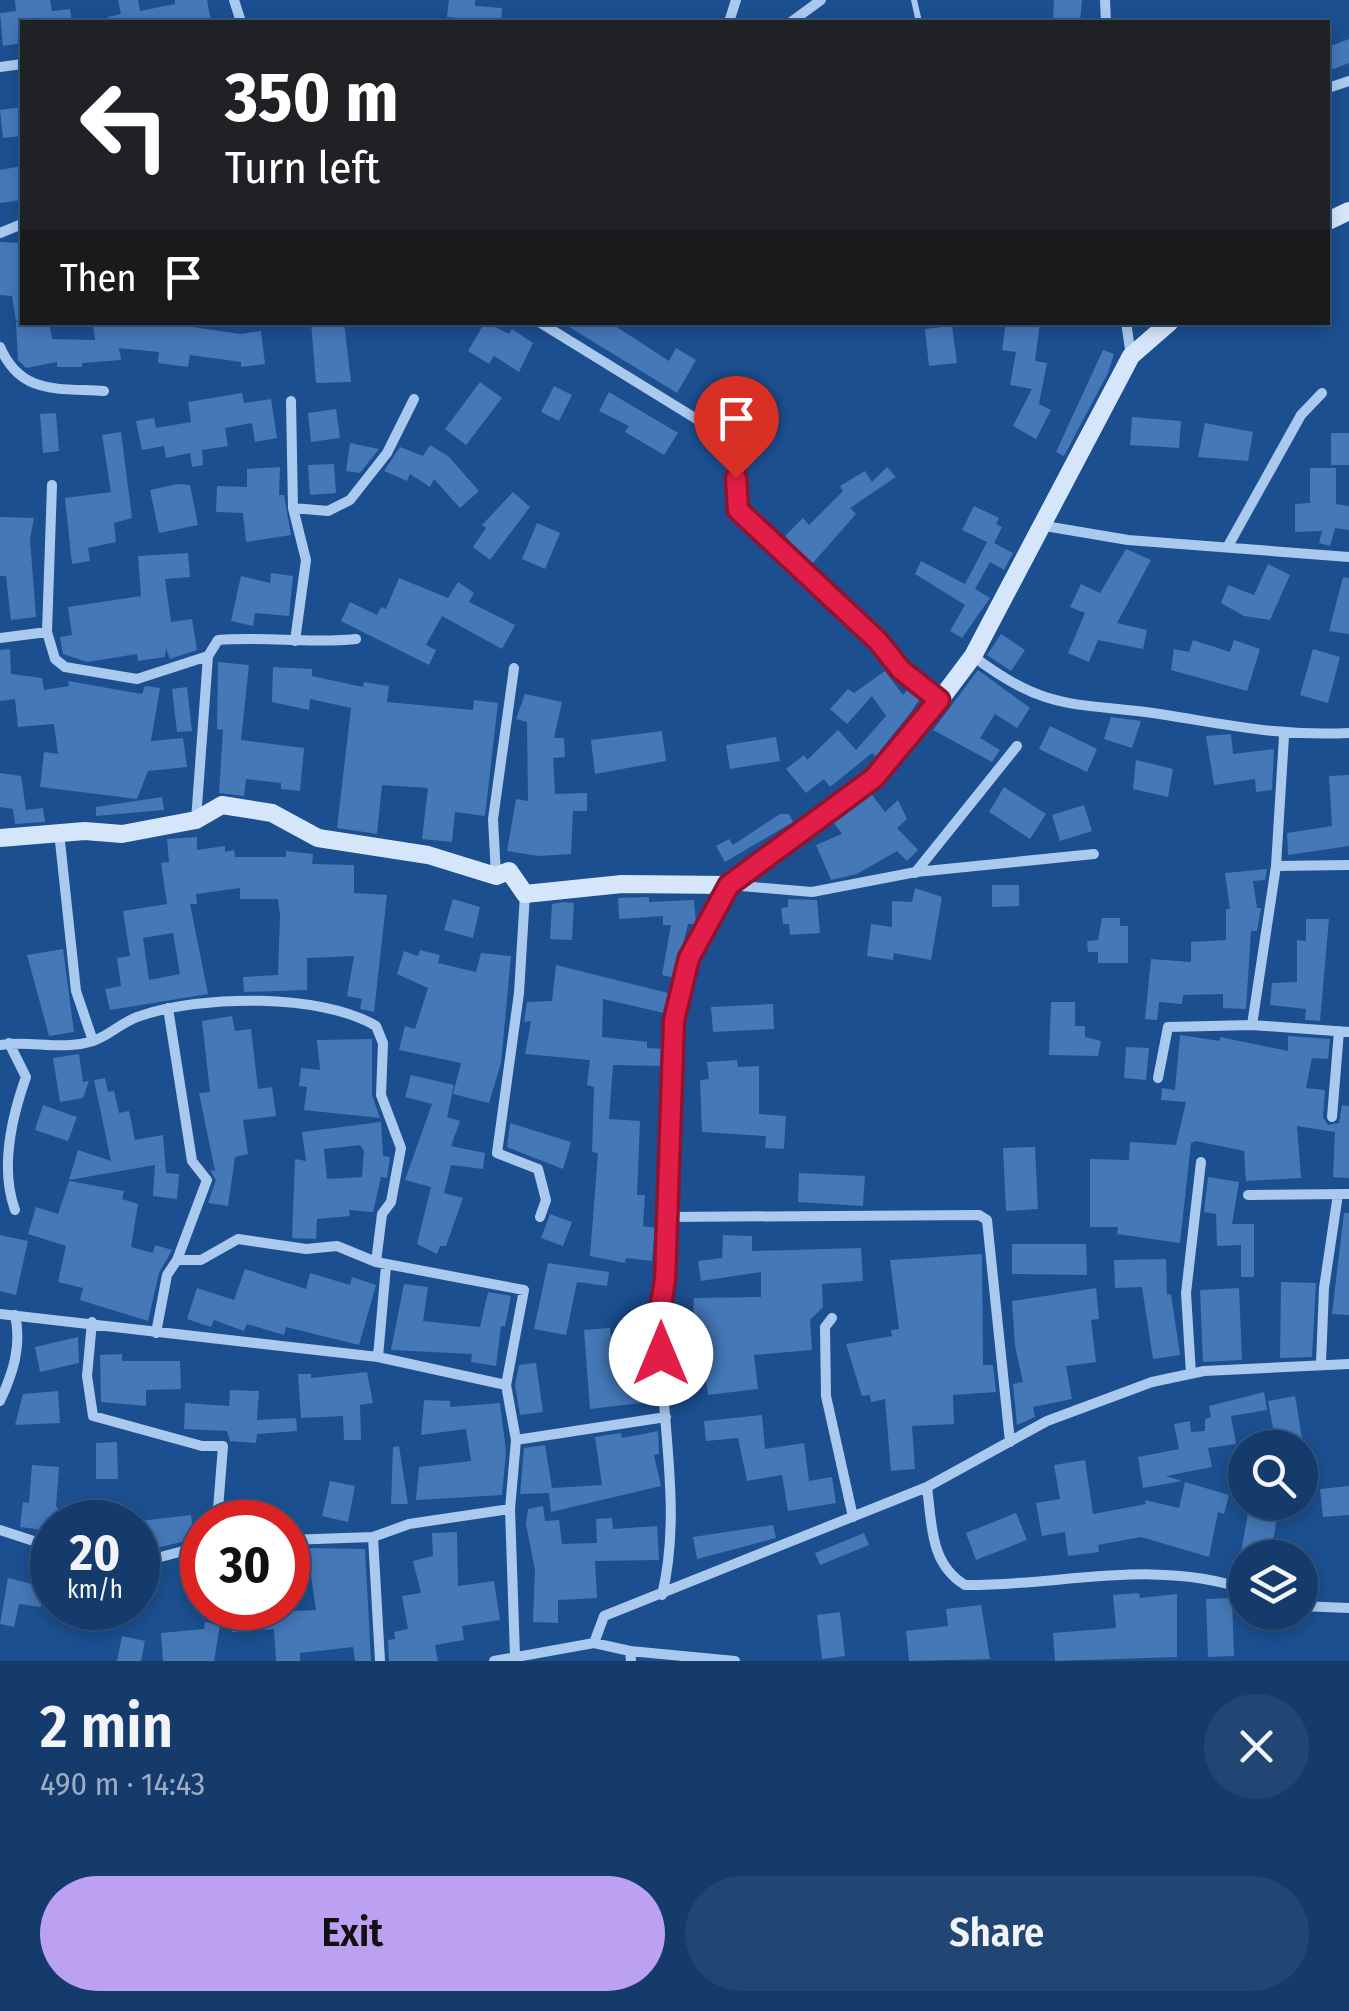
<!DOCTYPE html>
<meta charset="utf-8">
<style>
:root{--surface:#143b6b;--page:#214673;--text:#f1f3f6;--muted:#9dadc1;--line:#33557e;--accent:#bca0f2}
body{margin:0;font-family:"Fira Sans Condensed",sans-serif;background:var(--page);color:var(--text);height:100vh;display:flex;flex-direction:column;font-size:38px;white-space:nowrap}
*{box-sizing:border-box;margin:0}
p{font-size:32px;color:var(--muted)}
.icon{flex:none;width:55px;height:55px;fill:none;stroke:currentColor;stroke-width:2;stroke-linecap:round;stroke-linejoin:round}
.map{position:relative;height:1661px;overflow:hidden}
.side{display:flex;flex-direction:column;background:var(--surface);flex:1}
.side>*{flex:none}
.top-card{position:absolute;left:20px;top:20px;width:1310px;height:305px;border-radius:0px;box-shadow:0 5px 15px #0003,0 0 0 2px var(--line);background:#202124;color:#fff;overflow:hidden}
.fabs{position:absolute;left:1228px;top:1430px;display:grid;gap:20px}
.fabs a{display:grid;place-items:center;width:90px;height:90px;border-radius:50%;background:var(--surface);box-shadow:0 5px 15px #0003,0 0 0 2px var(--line);font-size:50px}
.speed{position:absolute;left:30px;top:1500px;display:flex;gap:20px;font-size:50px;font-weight:700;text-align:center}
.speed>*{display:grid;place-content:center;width:130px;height:130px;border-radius:50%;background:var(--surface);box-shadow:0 5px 15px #0003,0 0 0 2px var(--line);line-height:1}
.speed small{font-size:25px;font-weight:400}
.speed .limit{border:15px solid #d22;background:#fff;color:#111}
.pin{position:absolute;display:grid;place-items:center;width:85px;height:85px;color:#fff;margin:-102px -42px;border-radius:50% 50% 50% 0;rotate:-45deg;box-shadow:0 0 10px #0007}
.pin .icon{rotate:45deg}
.me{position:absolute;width:110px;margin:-55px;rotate:0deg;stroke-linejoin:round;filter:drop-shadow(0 0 8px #0008)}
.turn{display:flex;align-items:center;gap:35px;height:210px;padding:0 40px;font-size:45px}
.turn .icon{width:130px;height:130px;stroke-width:2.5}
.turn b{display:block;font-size:70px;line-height:85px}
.then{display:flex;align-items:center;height:95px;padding:0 40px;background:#0003;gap:20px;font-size:38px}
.round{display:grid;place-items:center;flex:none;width:105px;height:105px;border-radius:52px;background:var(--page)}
.head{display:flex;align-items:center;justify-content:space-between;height:170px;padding:0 40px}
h1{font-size:60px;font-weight:600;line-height:75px}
.primary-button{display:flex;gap:20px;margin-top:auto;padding:20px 40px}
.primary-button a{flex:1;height:115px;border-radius:60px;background:var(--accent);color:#111;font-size:40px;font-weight:600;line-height:115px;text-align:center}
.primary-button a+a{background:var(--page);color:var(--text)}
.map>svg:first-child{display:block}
.building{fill:#4478b7;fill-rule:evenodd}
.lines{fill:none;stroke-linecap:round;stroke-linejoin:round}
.lane{stroke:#a9c9ee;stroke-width:6}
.street{stroke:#a9c9ee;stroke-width:10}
.secondary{stroke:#d6e6fa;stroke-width:18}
.route-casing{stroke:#92132f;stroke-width:25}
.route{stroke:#e11d48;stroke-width:18}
</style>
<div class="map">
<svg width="1349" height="1661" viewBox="0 0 1349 1661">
<rect width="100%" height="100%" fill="#1b4f8f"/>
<path class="building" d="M15,0H50L52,11L70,9L72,22H22V43L3,46L0,13L16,11Z
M118,0H138L140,11L175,4V0H207L211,21L109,22L108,17L121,14Z
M449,0H475V6L502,8L501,22L447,17Z
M1054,0H1082L1080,22H1053Z
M1349,39V63L1328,71L1331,46Z
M22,107V136L3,138L0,110Z
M22,166V200L0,203V170Z
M0,242L22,243V320L16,321L12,296L0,295Z
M16,322H49L52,339L95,340L93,325L124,322H193V327L240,334L261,331L265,364L241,367V362L190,355L188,367L158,363L159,352L119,348L121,360L82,363V367H57V362L26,368L18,360Z
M311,322H344L351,382L316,383Z
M485,322L509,334L512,329L533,343L519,372L494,356L489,364L468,351Z
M561,322H609L669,361L676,348L696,360L677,393Z
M1006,322H1040L1035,361L1047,363L1039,404L1051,410L1036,439L1013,426L1032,389L1010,385L1016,352L1002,350Z
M952,326L957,363L929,366L925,329Z
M1103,350L1114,354L1108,373L1064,456L1056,452Z
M480,382L502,398L466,445L445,429Z
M554,386L572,395L559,421L541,412Z
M609,392L678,433L664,455L625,432L629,426L599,411Z
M242,393L244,403L271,399L277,438L255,442L252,423L225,428L228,446L202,450L203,465L192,467L190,453L166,458L164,446L142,450L136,421L154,418L156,428L191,422L188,402Z
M336,409L340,438L311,442L308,413Z
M56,413L59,451L43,453L40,414Z
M1132,417L1181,421L1179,448L1130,445Z
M1205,423L1253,432L1248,461L1198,457Z
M121,432L132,518L114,523L116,542L88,548L90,561L72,564L65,498L111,492L102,435Z
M1331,433H1349V465H1331Z
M350,443L379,449L360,473L346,471Z
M430,445L448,456L479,491L460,508L434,479L430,487L410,474L407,481L384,471L400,447L423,456Z
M334,464L336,493L310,495L308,465Z
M280,467L279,495H284L291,535L246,542L243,513L216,512L217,486L247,487V469Z
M887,467L896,477L850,508L856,514L812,564L785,536L803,518L809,525L843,491L840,486L865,471L872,482Z
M1310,468H1336V504L1349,506V530L1335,528L1330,546L1319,543L1322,531L1295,532V504L1310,503Z
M178,484L190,485L198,525L159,533L150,490Z
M513,492L530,507L490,560L473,547L486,528L482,525Z
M974,506L999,518L996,524L1002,527L994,543L1013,553L1004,570L990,562L975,589L990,598L962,638L950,631L965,605L915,574L921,561L965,584L987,542L962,530Z
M0,517L34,518L30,539L36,617L11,620L6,576H0Z
M537,523L560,533L545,569L522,559Z
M1126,549L1151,560L1117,623L1147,630L1143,649L1098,640L1089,662L1068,653L1085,613L1070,607L1081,584L1100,593Z
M188,553L190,577L165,579L171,622L192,619L197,650L170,659L166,648L165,657L138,661L137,654L87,662L63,654L60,637L72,635L68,607L141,596L138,556Z
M1268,564L1290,575L1270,620L1244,616L1221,603L1228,585L1254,595Z
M271,573L293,576L289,616L255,613L253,626L231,621L241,576L270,583Z
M1343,577L1349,578V634L1329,631Z
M399,578L448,598L458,582L474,593L469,602L515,625L502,649L442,616L426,645L436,650L429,665L341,621L350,602L377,615L381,607L386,609Z
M1001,634L1025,650L1011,671L987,655Z
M1193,640L1230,652L1234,640L1260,649L1247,691L1171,670L1174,649L1189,652Z
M10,649L11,674L42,678L44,690L69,686L68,681L142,694L145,686L160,688L151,741L183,738L187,767L148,771L137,799L40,787L44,752L58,754L54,724L18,727L15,699L0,701V650Z
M1313,649L1340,657L1328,703L1300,695Z
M218,662L249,665L241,740L304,748L300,791L281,789V783L246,779L244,796L219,793L223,730L217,729Z
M273,667L312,669V676L363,687L364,682L389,686L387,702L473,710L474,700L498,703L485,816L455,812L452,842L422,839L428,788L382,785L377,834L337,828L351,708L310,699L309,710L272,702Z
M978,670L1030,708L1017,728L995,714L980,738L1000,750L992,762L933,730Z
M885,671L903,695L909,688L921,697L911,712L876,756L872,753L830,787L824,779L806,793L786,769L804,755L807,760L838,730L856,750L886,716L872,696L847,724L830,709L848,689L854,693Z
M187,687L192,731L177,732L172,689Z
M525,694L562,702L554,738H564L565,757L553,758L555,794L587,793V811H573L571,854L539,856L507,851L516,799L528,801L527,722L516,719Z
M1111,717L1141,721L1132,748L1104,739Z
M1050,726L1097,749L1087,772L1039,749Z
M662,731L666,761L595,774L591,740Z
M1231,734L1233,754L1274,749L1272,790L1256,792L1255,779L1214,785L1206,736Z
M776,737L780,761L730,769L726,745Z
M1136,760L1173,769L1168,797L1133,789Z
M0,773L21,776L26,810L43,808L45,822L15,824L13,809L0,807Z
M1349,775V846L1288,855L1287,833L1332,826L1329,776Z
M1004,787L1046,814L1030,839L989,812Z
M872,795L885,812L898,800L907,819L897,828L918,850L907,861L897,851L857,874L831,880L816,845L842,834L834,823Z
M162,797L164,810L96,816V807Z
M1084,805L1092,831L1060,841L1052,815Z
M780,814H789L793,822L725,862L716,846L729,839L733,845Z
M197,837V850L225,846V852L234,850L235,857H286V851L313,854L312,864L354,865V893L387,895L374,1012L360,1009L362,999L347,996L354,956L307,958V990L244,992L243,977L278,975L280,915L278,899H240V888L196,894L197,904H190L208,994L110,1010L105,989L121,986L117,958L130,956L123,911L167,904L161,863L169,862L167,839ZM173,933L180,974L149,980L143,938Z
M1267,869L1265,880L1253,881L1257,908H1261L1257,931H1251L1246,1009L1223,1008V994L1183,995L1182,1004L1159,1002L1157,1020L1145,1019L1151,959L1191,962V942L1226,940V909H1230L1225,873Z
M992,885H1019V906L992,907Z
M915,888L942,897L931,960L894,953L893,960L867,956L871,924L892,927V901L912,902Z
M649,897V902L694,900L696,924H688L675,978L662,975L671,925H663V916L619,919L618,898Z
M453,899L480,907L473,938L444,930Z
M788,899L817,900L820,933L790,935L789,924H783L781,908L788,907Z
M564,902L574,903L572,940L550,939L552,904Z
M1102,918H1120V926H1128V963H1098V952H1088L1087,941L1098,940Z
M1306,919H1329L1320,1021L1305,1020L1306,1009L1270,1005L1272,983L1297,982V940L1306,941Z
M63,949L74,1032L49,1036L27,955Z
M420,950L440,955L438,963L476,972L481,953L511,956L501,1063L489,1103L453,1094L461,1063L399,1050L405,1026L415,1029L428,988L397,974L404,951L418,956Z
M556,965L668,993L664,1013L603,999L602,1037L647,1042V1048L664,1049V1066L613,1065L609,1119L640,1121L637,1195H645L643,1226L655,1228L652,1261L626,1258L625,1263L590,1256L598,1153L592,1152L594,1087L587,1085L590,1060L525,1054L531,1021L524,1022L527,1002L552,1001Z
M1051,1002H1075V1026H1085V1037L1101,1041L1098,1056L1049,1055Z
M773,1004L774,1029L713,1032L711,1007Z
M232,1016L235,1031L251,1029L258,1089L272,1087L276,1116L243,1120L248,1154L235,1157L228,1206L208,1203L216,1180L210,1170L215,1171L199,1093L210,1092L202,1021Z
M1180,1035L1220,1041V1037L1288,1051V1036L1330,1039L1328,1059L1312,1058L1306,1088L1325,1090L1323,1117L1328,1125L1339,1123L1342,1105L1349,1106V1178L1333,1177L1335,1132L1297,1126L1301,1178L1246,1181L1244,1151L1196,1141L1191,1143L1180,1243L1117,1234L1118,1227H1090V1159L1129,1160L1130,1142L1176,1145L1186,1102L1161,1100L1162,1088L1175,1090Z
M372,1039V1095L380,1118L304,1110L307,1087L299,1086L301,1068L320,1070L317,1040Z
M1126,1047L1149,1048L1146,1080L1124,1078Z
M79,1054L83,1082L89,1081L83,1098L60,1102L53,1058Z
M737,1060L738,1067L759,1066V1114L786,1116L784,1149L765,1148L766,1136L702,1132L700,1080L709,1079L707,1062Z
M411,1075L454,1085L447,1117L460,1121L451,1146L485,1153L483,1169L451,1165L444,1193L463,1198L446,1246H440L437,1254L417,1244L431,1187L405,1180L432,1104L405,1097Z
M105,1078L108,1092L114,1091L119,1113L129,1111L135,1140L163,1135L166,1173L179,1174L177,1199L153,1196L155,1165L69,1180L78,1150L111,1161L94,1080Z
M43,1105L77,1117L68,1141L35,1130Z
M381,1122L383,1156L390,1157L387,1178L381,1177L373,1212L349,1210L350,1216L317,1219L316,1239L292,1238L295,1159L306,1161L302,1132ZM360,1145L364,1151L362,1177L327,1179L324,1149Z
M510,1123L571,1142L563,1169L507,1147Z
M1035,1147L1038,1209L1006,1211L1003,1148Z
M799,1173L865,1176L863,1206L798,1202Z
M1208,1177L1239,1182L1232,1224H1254V1277H1241V1245L1217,1246L1216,1214L1204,1212Z
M69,1181L124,1191L122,1199L138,1204L131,1247L153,1253L155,1245L172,1250L159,1273L148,1321L80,1300L83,1288L58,1282L66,1246L28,1234L36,1207L58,1214Z
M1344,1213H1349V1315L1332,1314Z
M550,1214L572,1222L563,1246L541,1238Z
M0,1235L28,1241L16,1295L0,1291Z
M723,1235L752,1236V1251L861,1248L863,1281L822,1284L823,1307L810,1320L812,1350L754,1355L758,1389L708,1395L703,1357L690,1358L694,1298L761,1297V1272L701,1281L698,1261L722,1258Z
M1012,1244H1086L1087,1275L1012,1274Z
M982,1254L983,1365H993L996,1392L953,1395L954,1424L912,1426L915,1469L891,1471L885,1399L871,1402L870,1395L862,1396L846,1344L892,1336L891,1330L899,1329L890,1260Z
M1166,1259L1167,1295L1171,1294L1180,1355L1153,1359L1142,1287L1115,1288L1114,1260Z
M548,1263L609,1272L607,1286L577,1282L566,1335L534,1329Z
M245,1269L306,1289L310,1273L350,1285L352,1277L376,1285L359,1345L286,1327L284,1335L247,1324L244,1331L214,1320L211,1327L187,1319L197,1288L234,1300Z
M1281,1282L1316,1283L1312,1357L1280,1358Z
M404,1284L428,1287L423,1321L480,1327L488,1292L511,1296L505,1327L501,1326L496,1366L471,1362L472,1354L391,1350Z
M1096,1288L1099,1319L1091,1320L1096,1362L1066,1366L1072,1399L1033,1407L1035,1417L1017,1425L1013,1384L1023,1382L1015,1346L1012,1301Z
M1239,1288L1242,1360L1203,1362L1200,1290Z
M610,1328L611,1336L644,1333L650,1402L590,1409L584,1330Z
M78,1337L79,1363L40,1372L35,1347Z
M122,1354V1361H180L181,1389L146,1390V1406L101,1402L100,1355Z
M536,1363L543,1412L520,1415L515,1385L519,1365Z
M367,1372L373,1403L360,1405L361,1440H344L343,1416L301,1418L298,1374H311V1378Z
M230,1390L259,1391L257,1420L296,1418L297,1431L257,1434L256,1443L230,1441L227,1431L184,1429L185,1403L229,1406Z
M58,1391L60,1423L15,1425L23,1394Z
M1264,1392L1267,1410L1231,1416L1236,1444L1208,1448L1212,1467L1166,1476L1182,1481L1143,1488L1138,1457L1179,1449L1174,1424L1190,1421L1191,1432L1205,1431V1419L1211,1417L1209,1406Z
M1295,1396L1302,1438L1276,1443L1268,1401Z
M424,1400L450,1401V1407L500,1403L506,1451L502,1495L416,1500L419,1467L471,1461L466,1429L421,1435Z
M762,1415L765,1449L804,1443L809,1481L832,1477L836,1503L788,1511L782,1475L747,1481L738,1438L706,1441L704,1421Z
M658,1431L659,1454L654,1455L661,1486L551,1512L549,1493L520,1494L524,1448L545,1445L552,1488L602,1485L595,1437L621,1433L622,1438Z
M117,1442L118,1479H96V1443Z
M399,1446L408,1504H391L393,1447Z
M1085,1460L1093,1514L1146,1504L1145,1500L1179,1508L1185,1482L1229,1495L1224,1514L1218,1512L1209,1557L1141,1537L1098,1545L1099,1552L1068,1556L1065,1532L1042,1536L1036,1503L1060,1499L1054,1465Z
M32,1465L59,1467L56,1506L60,1511L94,1513V1503L119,1502L120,1522H52V1531L20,1527L23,1502L29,1503Z
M330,1481L355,1486L348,1522L322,1516Z
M1349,1486V1515L1323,1517L1320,1489Z
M1250,1502L1279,1506L1270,1558H1240Z
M543,1506L545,1521L559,1520L562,1544L597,1543L596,1519L612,1518L613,1529L657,1526L659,1560L595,1561L597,1598L558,1600V1623L533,1622L535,1570L526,1524L528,1509Z
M1016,1513L1027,1540L976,1560L966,1533Z
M191,1515L194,1539L144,1551L140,1521Z
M773,1525L776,1538L697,1559L693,1537Z
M457,1532L458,1586L494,1581L500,1620L462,1626L464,1640L435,1645L438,1661H389L388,1640L395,1639L394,1632L408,1629L402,1596L421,1593L413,1561L433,1556L432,1533Z
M864,1533L869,1545L820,1565L815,1553Z
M307,1548L365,1549L371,1661H355L353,1647L300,1653V1661H276L274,1629L232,1632L231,1614L316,1610Z
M8,1578L44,1587L41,1607L19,1604L14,1627L0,1624Z
M1139,1593L1140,1598L1177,1594V1657L1055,1661L1053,1633L1116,1628L1113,1595Z
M1232,1598L1234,1656L1208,1657L1206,1599Z
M981,1605L990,1659L909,1661L906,1631L948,1626L946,1609Z
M840,1612L845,1656L822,1659L817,1615Z
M205,1622L220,1625L214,1661H163L161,1633L204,1629Z
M122,1636L145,1641L141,1661H117Z"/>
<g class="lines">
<path class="lane" d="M914,0L919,22"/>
<path class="street" d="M234,0L241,22
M1105,0L1106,22
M729,22L736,0
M791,22L821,0
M0,67L22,64
M1328,88L1349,81
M0,233L22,224
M539,322L716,431L734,448L739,510L878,641L901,670L939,700
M1126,322L1131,356
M0,347C21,395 57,388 104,391
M291,401L293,508L306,560L295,641
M293,508L328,511L350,500L387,453L414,399
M1045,526L1128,540L1349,557
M1228,546L1301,415L1322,393
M47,632L55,659L65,667L137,679L208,656L218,640C265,636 309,644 356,639
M0,638L47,632L52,485
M973,656C1050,715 1079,701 1166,715C1235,726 1278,736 1349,733
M196,820L208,656
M59,832L76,991L93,1041
M1276,866L1349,865
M915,873L1017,746
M496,876L493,819L514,668
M525,894L519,993L497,1153L538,1169L546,1200L540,1217
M168,1008L192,1161L207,1180L177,1260
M1252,1025L1276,866L1284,736
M9,1043L26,1077C11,1119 0,1169 15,1210
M0,1045C30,1040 62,1051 93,1041C109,1036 123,1021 140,1016C201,995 321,993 376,1026L383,1043L381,1095L401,1148L391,1202L382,1214L376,1262L524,1290L506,1385
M1158,1078L1168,1027L1252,1025L1349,1032
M1332,1117L1339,1031
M1248,1195L1349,1194
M665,1217L979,1215L987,1220L1010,1442
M0,1314L378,1357L506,1385L516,1440L510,1509L515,1656
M832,1318L825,1327L826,1396L853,1517
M92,1322L87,1376L93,1416L202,1446H223L217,1522
M156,1333L167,1275L177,1260H201L238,1239L306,1249L337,1246L376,1262
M378,1357L386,1266
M1321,1363L1324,1288L1338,1194
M1191,1374L1186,1293L1201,1162
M0,1401C13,1373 22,1346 15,1315
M516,1440L666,1417
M927,1487C932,1525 930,1564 965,1585C1059,1586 1153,1558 1245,1589
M0,1530L52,1547
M373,1537L380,1661
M288,1540L373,1537L409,1524L510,1509
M138,1563L202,1546
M662,1595C687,1492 649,1384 665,1280L674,1020L689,959L729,885L812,892L916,872L1094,854
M1300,1606L1349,1608
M594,1643L630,1651L631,1661
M630,1651L735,1661
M494,1661L594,1643L604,1616L927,1487L1047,1421L1152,1382L1204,1371L1349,1364"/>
<path class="secondary" d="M1328,221L1349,211
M0,838L85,831L122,834L196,820L222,805L272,813L318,838L428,855L496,876L509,871L525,894L622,884L729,885L874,778L916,732L973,656L1131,356L1170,322"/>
</g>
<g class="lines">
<g class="route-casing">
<path id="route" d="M661,1354L658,1322L665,1280L674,1020L689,958L729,885L874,778L939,700L901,670L878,641L738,510L736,478"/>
</g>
<use href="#route" class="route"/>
</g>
</svg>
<div class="fabs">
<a><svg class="icon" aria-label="search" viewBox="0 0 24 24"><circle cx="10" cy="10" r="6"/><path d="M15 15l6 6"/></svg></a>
<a><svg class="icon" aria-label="layers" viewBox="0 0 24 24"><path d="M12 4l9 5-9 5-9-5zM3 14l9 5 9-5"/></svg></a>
</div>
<div class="speed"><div>20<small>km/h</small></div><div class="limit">30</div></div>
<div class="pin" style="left:736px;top:478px;background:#d93025"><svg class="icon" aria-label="arrive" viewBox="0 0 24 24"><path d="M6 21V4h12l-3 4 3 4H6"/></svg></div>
<svg class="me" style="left:661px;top:1354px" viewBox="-20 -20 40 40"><circle r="19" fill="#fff"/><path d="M0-13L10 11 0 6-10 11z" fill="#e11d48"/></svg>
<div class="top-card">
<div class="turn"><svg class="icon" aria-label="left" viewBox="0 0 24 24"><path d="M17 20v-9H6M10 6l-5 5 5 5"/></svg><div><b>350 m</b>Turn left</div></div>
<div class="then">Then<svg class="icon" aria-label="arrive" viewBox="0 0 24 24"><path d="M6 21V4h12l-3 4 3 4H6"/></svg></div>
</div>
</div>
<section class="side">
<div class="head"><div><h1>2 min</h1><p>490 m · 14:43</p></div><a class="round"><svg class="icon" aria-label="close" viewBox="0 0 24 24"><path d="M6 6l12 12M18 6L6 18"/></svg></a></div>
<div class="primary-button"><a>Exit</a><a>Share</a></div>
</section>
